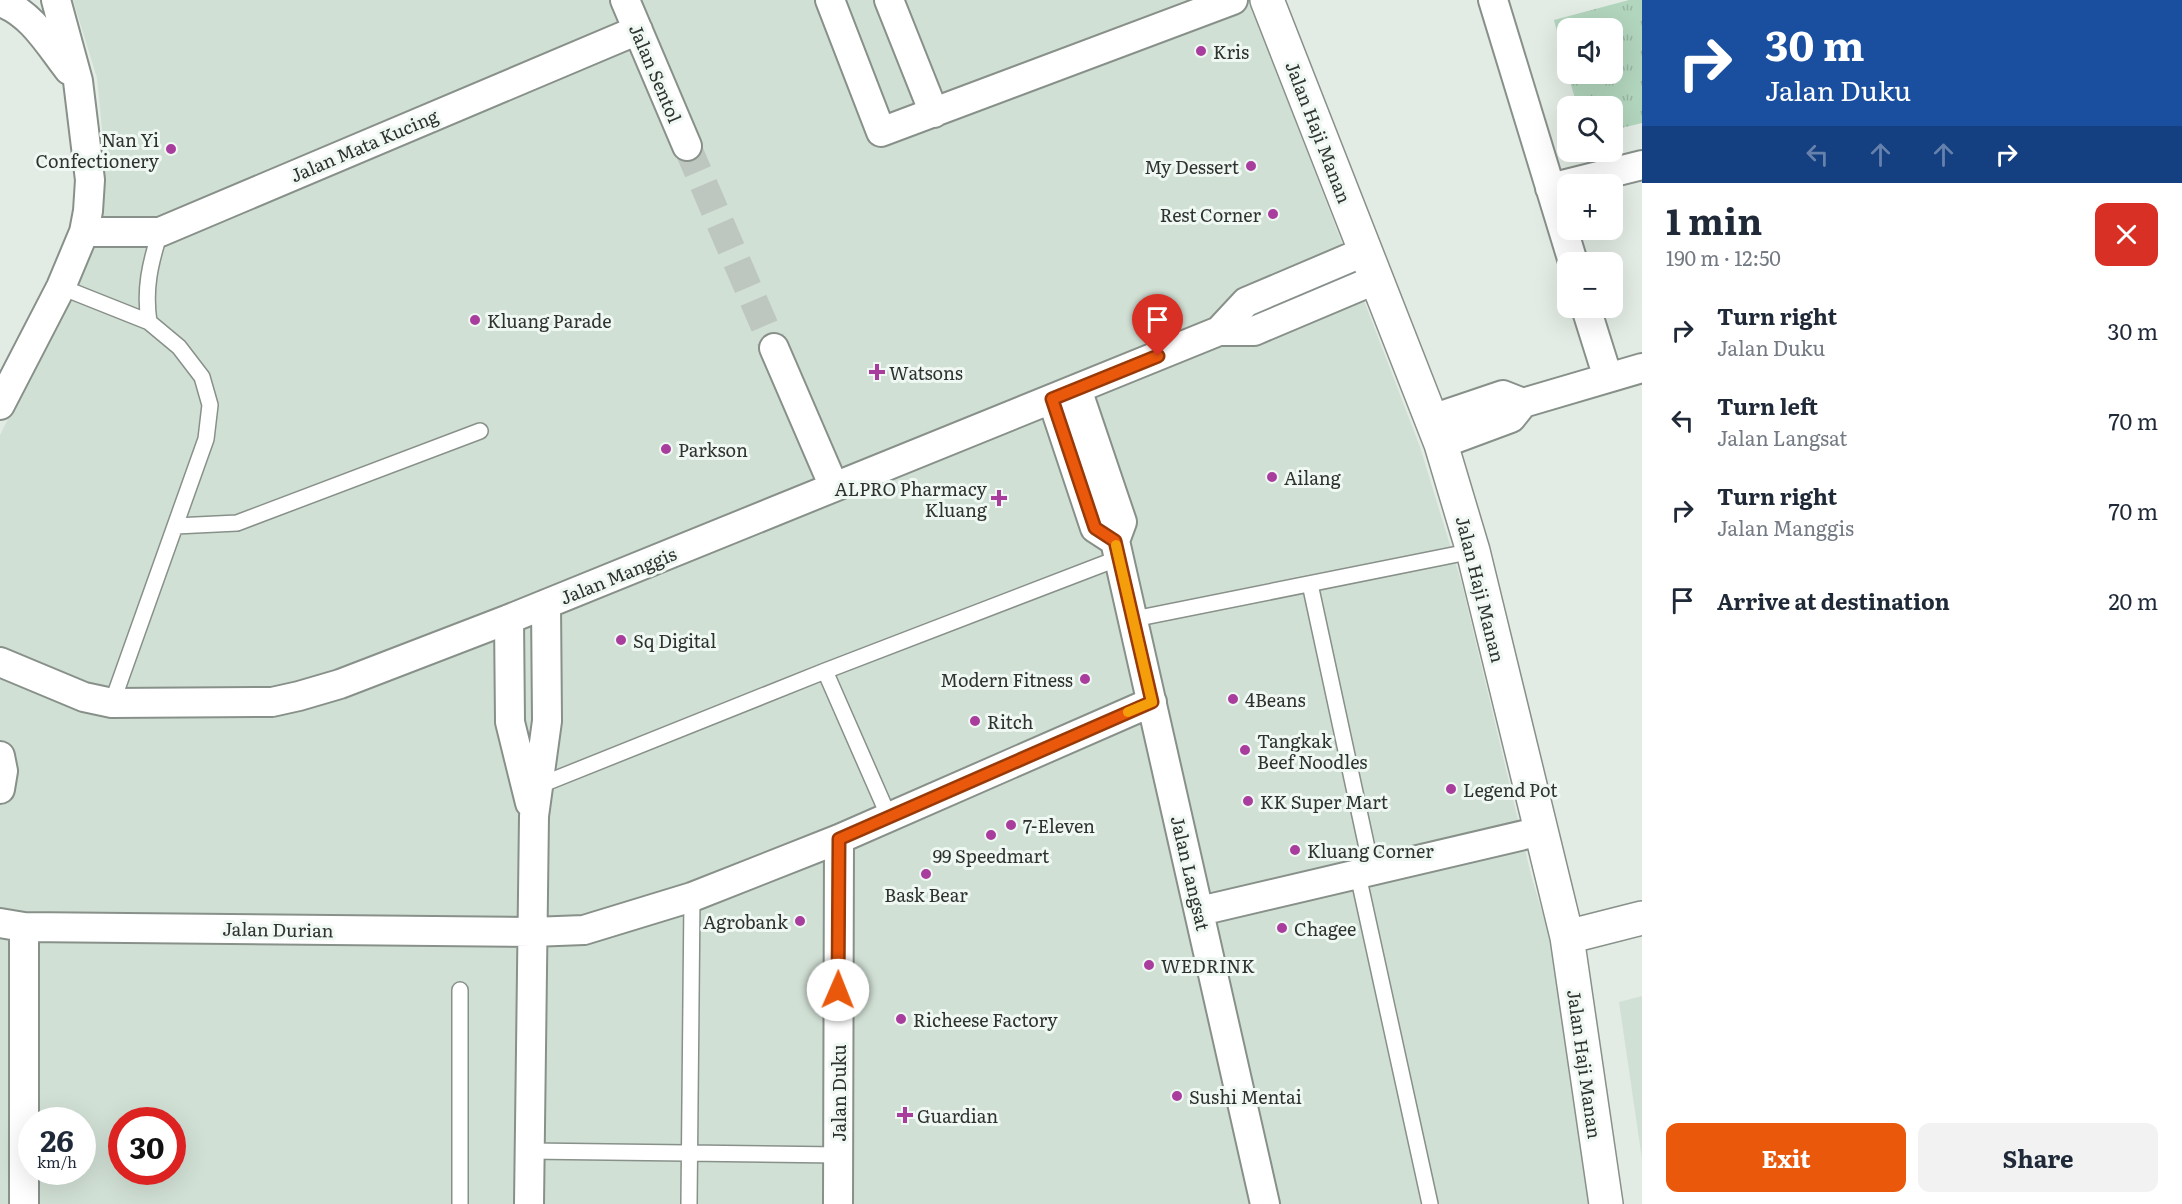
<!DOCTYPE html>
<meta charset="utf-8">
<style>
:root{--surface:#fff;--page:#f2f2f3;--text:#1f2937;--muted:#747a83;--accent:#ea580c}
body{margin:0;font-family:Literata,serif;background:var(--page);color:var(--text);height:100vh;display:flex;flex-direction:column;font-size:22px;white-space:nowrap}
*{box-sizing:border-box;margin:0}
p{font-size:20px;color:var(--muted)}
.icon{flex:none;width:33px;height:33px;fill:none;stroke:currentColor;stroke-width:2;stroke-linecap:round;stroke-linejoin:round}
.map{position:relative;flex:1;overflow:hidden}
.panel{display:flex;flex-direction:column;background:var(--surface);width:540px}
.panel>*{flex:none}
.top-card{background:#1a4fa0;color:#fff;overflow:hidden}
.tools{position:absolute;left:1557px;top:18px;display:grid;gap:12px}
.tools a{display:grid;place-items:center;width:66px;height:66px;border-radius:12px;background:var(--surface);box-shadow:0 6px 24px #0002;font-size:30px}
.speed{position:absolute;left:18px;top:1107px;display:flex;gap:12px;font-size:30px;font-weight:700;text-align:center}
.speed>*{display:grid;place-content:center;width:78px;height:78px;border-radius:50%;background:var(--surface);box-shadow:0 6px 24px #0002;line-height:1}
.speed small{font-size:15px;font-weight:400}
.speed .limit{border:9px solid #d22;background:#fff;color:#111}
.pin{position:absolute;display:grid;place-items:center;width:51px;height:51px;color:#fff;margin:-62px -26px;border-radius:50% 50% 50% 0;rotate:-45deg;box-shadow:0 0 6px #0007}
.pin .icon{rotate:45deg}
.me{position:absolute;width:66px;margin:-33px;rotate:1deg;stroke-linejoin:round;filter:drop-shadow(0 0 4px #0008)}
.turn{display:flex;align-items:center;gap:21px;height:126px;padding:0 24px;font-size:27px}
.turn .icon{width:78px;height:78px;stroke-width:2.5}
.turn b{display:block;font-size:42px;line-height:51px}
.lanes{display:flex;align-items:center;height:57px;padding:0 24px;background:#0003;justify-content:center;gap:30px;direction:ltr}
.lanes .off{opacity:.35}
.round{display:grid;place-items:center;flex:none;width:63px;height:63px;border-radius:12px;background:var(--page)}
.head{display:flex;align-items:center;justify-content:space-between;height:102px;padding:0 24px}
h1{font-size:36px;font-weight:700;line-height:45px}
.cta{display:flex;gap:12px;margin-top:auto;padding:12px 24px}
.cta a{flex:1;height:69px;border-radius:12px;background:var(--accent);color:#fff;font-size:24px;font-weight:700;line-height:69px;text-align:center}
.cta a+a{background:var(--page);color:var(--text)}
ul{padding:0;list-style:none}
li{display:flex;align-items:center;gap:18px;height:90px;padding:0 24px}
li div{flex:1}
li b{display:block;font-size:22px}
li em{font-style:normal}
main{display:flex;flex:1;min-height:0}
.map>svg:first-child{display:block}
.built{fill:#d1e0d5;fill-rule:evenodd}
.park{fill:url(#park-tufts)}
.lines{fill:none;stroke-linecap:round;stroke-linejoin:round}
.minor-tunnel{stroke:#bec6c0;stroke-width:28;stroke-dasharray:28 14;stroke-linecap:butt}
.service-casing{stroke:#88908a;stroke-width:18}
.minor-casing{stroke:#88908a;stroke-width:32}
.tertiary-casing{stroke:#88908a;stroke-width:36}
.service{stroke:#fff;stroke-width:15}
.minor{stroke:#fff;stroke-width:28}
.tertiary{stroke:#fff;stroke-width:33}
.route-casing{stroke:#983908;stroke-width:15}
.route{stroke:#ea580c;stroke-width:10}
.slow{stroke:#f59e0b;stroke-width:10}
.poi-dot{fill:#a93d9d;stroke:#eff8f2;stroke-width:2}
.labels{text-anchor:middle;dominant-baseline:central;stroke-width:6;stroke-linejoin:round;paint-order:stroke}
.poi-label{font-size:18px;fill:#2f3330;stroke:#eff8f2;text-anchor:start}
.street-label{font-size:18px;fill:#2f3330;stroke:#eff8f2}
</style>
<main>
<div class="map">
<svg width="1642" height="1204" viewBox="0 0 1642 1204">
<defs>
<pattern id="park-tufts" width="24" height="20" patternUnits="userSpaceOnUse" patternTransform="scale(1.5)"><rect width="24" height="20" fill="#b2d5bd"/><path d="M3 7l-1-3M5 7V3M7 7l1-3M15 17l-1-3M17 17v-4M19 17l1-3" fill="none" stroke="#99b7a3"/></pattern>
</defs>
<rect width="100%" height="100%" fill="#e2ebe4"/>
<path class="built" d="M73,0H1249L1420,447L1462,584L1531,875L1549,935L1589,1204H0V435L96,245L104,201V149L97,78ZM32,1120H82V1172H32ZM122,1120H172V1172H122Z
M1642,996V1159L1619,1002Z"/>
<path class="park" d="M1629,0H1642V123L1613,130L1612,106H1577L1568,74H1612V28H1568L1567,71L1554,20Z"/>
<g class="lines">
<path class="minor-tunnel" d="M687,146L774,348"/>
<g class="service-casing">
<path id="service" d="M61,287L149,322L179,347L202,377L210,405L206,439L112,703
M149,322C144,289 150,264 160,232
M176,526L237,523L480,431
M1310,584L1372,871
M1134,619L1473,551
M825,671L889,817
M538,786L825,671L1119,558
M1358,875L1430,1204
M530,1151L839,1155
M460,1204V990
M689,1204L692,897"/>
</g>
<g class="minor-casing">
<path id="minor" d="M625,0L687,146
M830,0L881,132L1233,0
M889,0L934,113
M1493,0L1573,262
M0,2C31,12 50,46 69,70
M1550,188L1642,165
M84,232H160L638,30
M1586,308L1608,378
M1219,331L1246,302L1366,251
M774,348L834,487
M1077,389L1122,522L1115,541L1265,1204
M1052,399L1095,528L1115,541
M1523,403L1642,368
M0,405L61,287L84,232L88,211L90,180L78,81L56,0
M1432,419L1503,395L1523,403
M1441,444L1511,418L1523,403
M509,619L510,722L530,803
M0,662L84,697L112,703L272,702L299,696L340,684L509,619L1219,331H1254L1377,279
M0,756L3,771L0,789
M1200,911L1541,831
M0,923L24,927L532,932L584,930L692,897L839,839L1152,702
M24,927V1204
M529,1204L534,816L547,721L546,604
M838,1204L839,839"/>
</g>
<g class="tertiary-casing">
<path id="tertiary" d="M1267,0L1441,444L1473,551L1567,937L1606,1204
M1567,937L1642,918"/>
</g>
<use href="#service" class="service"/>
<use href="#minor" class="minor"/>
<use href="#tertiary" class="tertiary"/>
</g>
<g class="lines">
<g class="route-casing">
<path id="route" d="M838,990L839,839L1152,702L1115,541L1095,528L1052,399L1158,356"/>
</g>
<use href="#route" class="route"/>
<path class="slow" d="M1116,545L1152,702L1128,712"/>
</g>
<g class="poi-dot">
<circle cx="1201" cy="51" r="6"/>
<circle cx="171" cy="149" r="6"/>
<circle cx="1251" cy="166" r="6"/>
<circle cx="1273" cy="214" r="6"/>
<circle cx="475" cy="320" r="6"/>
<path d="M874 363h6v6h6v6h-6v6h-6v-6h-6v-6h6z"/>
<circle cx="666" cy="449" r="6"/>
<circle cx="1272" cy="477" r="6"/>
<path d="M996 489h6v6h6v6h-6v6h-6v-6h-6v-6h6z"/>
<circle cx="621" cy="640" r="6"/>
<circle cx="1085" cy="679" r="6"/>
<circle cx="1233" cy="699" r="6"/>
<circle cx="975" cy="721" r="6"/>
<circle cx="1245" cy="750" r="6"/>
<circle cx="1451" cy="789" r="6"/>
<circle cx="1248" cy="801" r="6"/>
<circle cx="1011" cy="825" r="6"/>
<circle cx="991" cy="835" r="6"/>
<circle cx="1295" cy="850" r="6"/>
<circle cx="926" cy="874" r="6"/>
<circle cx="800" cy="921" r="6"/>
<circle cx="1282" cy="928" r="6"/>
<circle cx="1149" cy="965" r="6"/>
<circle cx="901" cy="1019" r="6"/>
<circle cx="1177" cy="1096" r="6"/>
<path d="M902 1106h6v6h6v6h-6v6h-6v-6h-6v-6h6z"/>
</g>
<g class="labels">
<g class="poi-label">
<text x="1213" y="51">Kris</text>
<text x="159" y="139" text-anchor="end">Nan Yi<tspan x="159" dy="21">Confectionery</tspan></text>
<text x="1239" y="166" text-anchor="end">My Dessert</text>
<text x="1261" y="214" text-anchor="end">Rest Corner</text>
<text x="487" y="320">Kluang Parade</text>
<text x="889" y="372">Watsons</text>
<text x="678" y="449">Parkson</text>
<text x="1284" y="477">Ailang</text>
<text x="987" y="488" text-anchor="end">ALPRO Pharmacy<tspan x="987" dy="21">Kluang</tspan></text>
<text x="633" y="640">Sq Digital</text>
<text x="1073" y="679" text-anchor="end">Modern Fitness</text>
<text x="1245" y="699">4Beans</text>
<text x="987" y="721">Ritch</text>
<text x="1257" y="740">Tangkak<tspan x="1257" dy="21">Beef Noodles</tspan></text>
<text x="1463" y="789">Legend Pot</text>
<text x="1260" y="801">KK Super Mart</text>
<text x="1023" y="825">7-Eleven</text>
<text x="1307" y="850">Kluang Corner</text>
<text x="991" y="855" text-anchor="middle">99 Speedmart</text>
<text x="926" y="894" text-anchor="middle">Bask Bear</text>
<text x="788" y="921" text-anchor="end">Agrobank</text>
<text x="1294" y="928">Chagee</text>
<text x="1161" y="965">WEDRINK</text>
<text x="913" y="1019">Richeese Factory</text>
<text x="1189" y="1096">Sushi Mentai</text>
<text x="917" y="1115">Guardian</text>
</g>
<g class="street-label">
<text transform="translate(656 73) rotate(67)">Jalan Sentol</text>
<text transform="translate(1319 132) rotate(69)">Jalan Haji Manan</text>
<text transform="translate(364 145) rotate(-23)">Jalan Mata Kucing</text>
<text transform="translate(618 575) rotate(-22)">Jalan Manggis</text>
<text transform="translate(1481 589) rotate(76)">Jalan Haji Manan</text>
<text transform="translate(1191 873) rotate(77)">Jalan Langsat</text>
<text transform="translate(278 929) rotate(1)">Jalan Durian</text>
<text transform="translate(1585 1064) rotate(82)">Jalan Haji Manan</text>
<text transform="translate(838 1093) rotate(-90)">Jalan Duku</text>
</g>
</g>
</svg>
<div class="tools">
<a><svg class="icon" aria-label="sound" viewBox="0 0 24 24"><path d="M4 9h4l5-4v14l-5-4H4zM17 9q2 3 0 6"/></svg></a>
<a><svg class="icon" aria-label="search" viewBox="0 0 24 24"><circle cx="10" cy="10" r="6"/><path d="M15 15l6 6"/></svg></a>
<a>+</a>
<a>−</a>
</div>
<div class="speed"><div>26<small>km/h</small></div><div class="limit">30</div></div>
<div class="pin" style="left:1158px;top:356px;background:#d93025"><svg class="icon" aria-label="arrive" viewBox="0 0 24 24"><path d="M6 21V4h12l-3 4 3 4H6"/></svg></div>
<svg class="me" style="left:838px;top:990px" viewBox="-20 -20 40 40"><circle r="19" fill="#fff"/><path d="M0-13L10 11 0 6-10 11z" fill="#ea580c"/></svg>
</div>
<section class="panel">
<div class="top-card">
<div class="turn"><svg class="icon" aria-label="right" viewBox="0 0 24 24"><path d="M7 20v-9h11M14 6l5 5-5 5"/></svg><div><b>30 m</b>Jalan Duku</div></div>
<div class="lanes"><svg class="icon off" aria-label="left" viewBox="0 0 24 24"><path d="M17 20v-9H6M10 6l-5 5 5 5"/></svg><svg class="icon off" aria-label="ahead" viewBox="0 0 24 24"><path d="M12 20V5M6 11l6-6 6 6"/></svg><svg class="icon off" aria-label="ahead" viewBox="0 0 24 24"><path d="M12 20V5M6 11l6-6 6 6"/></svg><svg class="icon" aria-label="right" viewBox="0 0 24 24"><path d="M7 20v-9h11M14 6l5 5-5 5"/></svg></div>
</div>
<div class="head"><div><h1>1 min</h1><p>190 m · 12:50</p></div><a class="round" style="background:#d93025;color:#fff"><svg class="icon" aria-label="close" viewBox="0 0 24 24"><path d="M6 6l12 12M18 6L6 18"/></svg></a></div>
<ul>
<li><svg class="icon" aria-label="right" viewBox="0 0 24 24"><path d="M7 20v-9h11M14 6l5 5-5 5"/></svg><div><b>Turn right</b><p>Jalan Duku</p></div><em>30 m</em></li>
<li><svg class="icon" aria-label="left" viewBox="0 0 24 24"><path d="M17 20v-9H6M10 6l-5 5 5 5"/></svg><div><b>Turn left</b><p>Jalan Langsat</p></div><em>70 m</em></li>
<li><svg class="icon" aria-label="right" viewBox="0 0 24 24"><path d="M7 20v-9h11M14 6l5 5-5 5"/></svg><div><b>Turn right</b><p>Jalan Manggis</p></div><em>70 m</em></li>
<li><svg class="icon" aria-label="arrive" viewBox="0 0 24 24"><path d="M6 21V4h12l-3 4 3 4H6"/></svg><div><b>Arrive at destination</b></div><em>20 m</em></li>
</ul>
<div class="cta"><a>Exit</a><a>Share</a></div>
</section>
</main>
